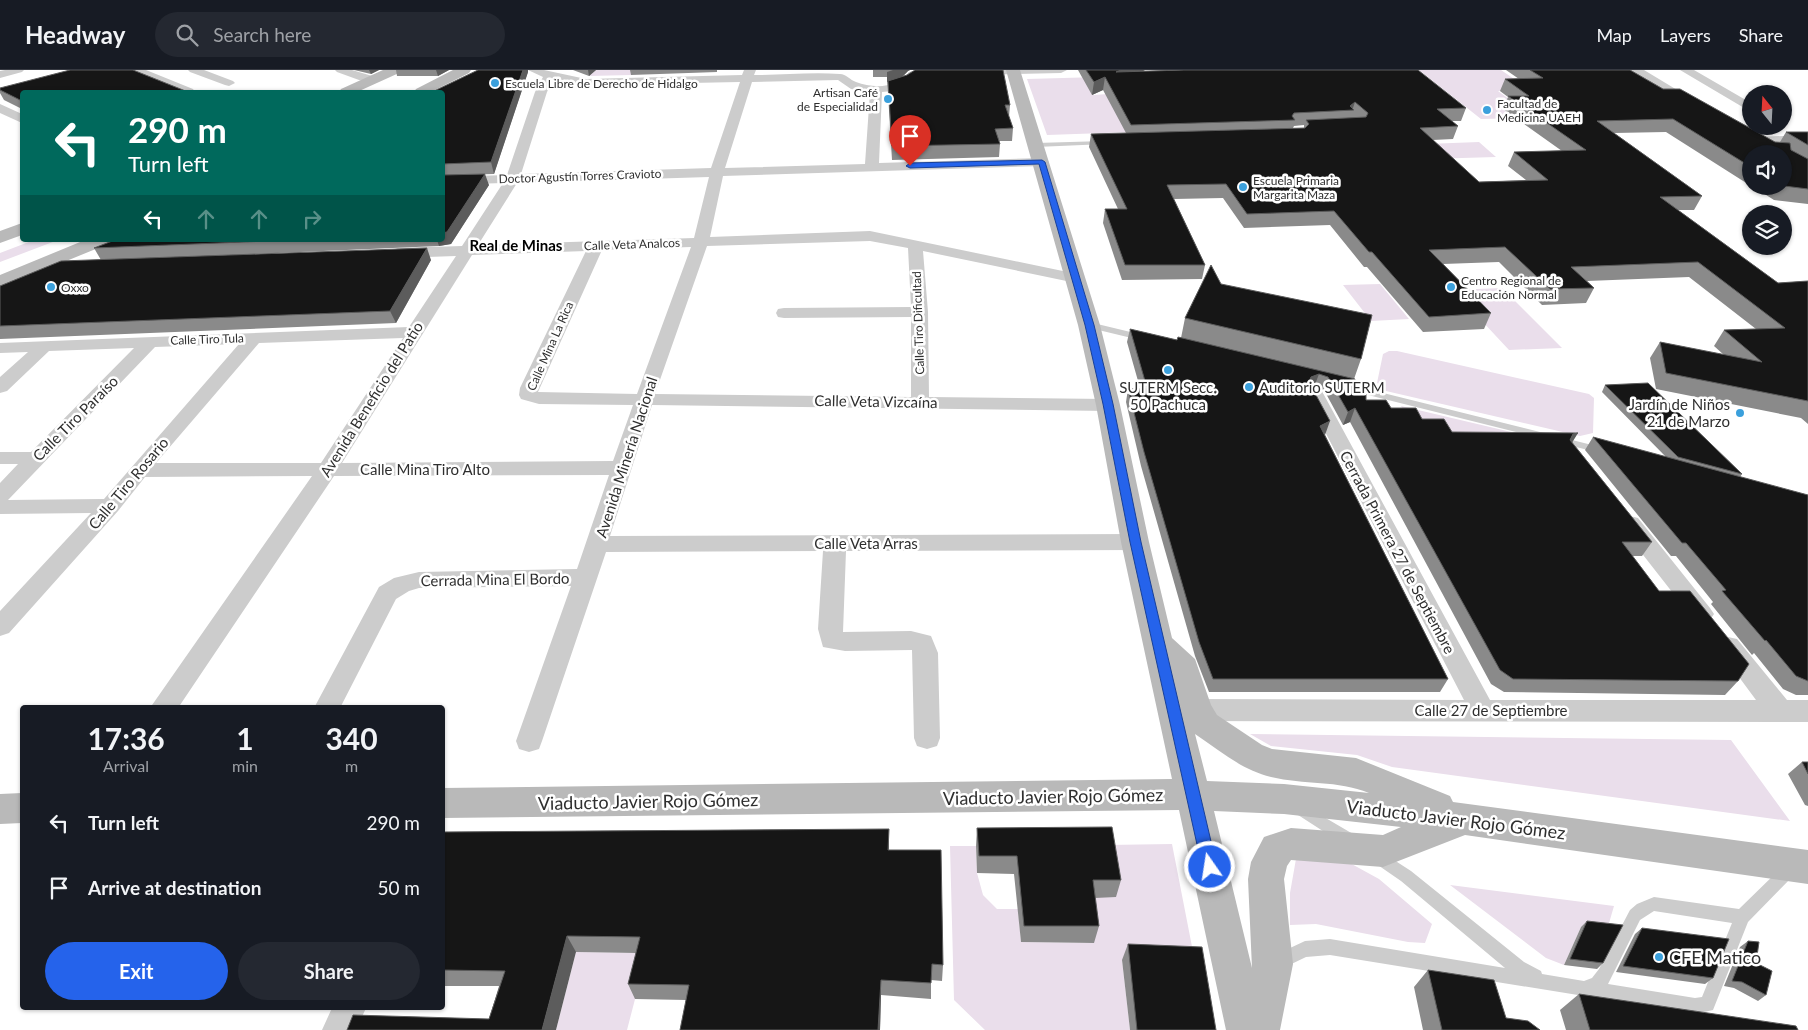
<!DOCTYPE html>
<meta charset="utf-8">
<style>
:root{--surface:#171b24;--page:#242831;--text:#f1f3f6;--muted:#9ea1a6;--line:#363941;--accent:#2563eb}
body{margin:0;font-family:Lato,sans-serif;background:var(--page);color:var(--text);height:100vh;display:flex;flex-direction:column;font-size:19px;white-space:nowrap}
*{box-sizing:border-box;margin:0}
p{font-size:16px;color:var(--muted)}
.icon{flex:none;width:28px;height:28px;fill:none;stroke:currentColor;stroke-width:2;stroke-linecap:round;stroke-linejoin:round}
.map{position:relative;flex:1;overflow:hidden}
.panel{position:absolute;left:20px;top:635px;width:425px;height:305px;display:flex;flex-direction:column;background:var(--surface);border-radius:5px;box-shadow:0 1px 4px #0004}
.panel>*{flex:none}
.hud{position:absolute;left:20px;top:20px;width:425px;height:152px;border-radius:5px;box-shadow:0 1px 4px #0004;background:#00695c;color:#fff;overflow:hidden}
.needle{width:32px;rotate:342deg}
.buttons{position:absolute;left:1742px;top:15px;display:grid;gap:10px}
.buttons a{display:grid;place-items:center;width:50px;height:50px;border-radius:50%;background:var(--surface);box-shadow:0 1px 4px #0004;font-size:25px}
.pin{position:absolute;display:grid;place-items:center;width:42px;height:42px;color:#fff;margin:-51px -21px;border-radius:50% 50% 50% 0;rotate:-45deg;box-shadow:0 0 5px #0007}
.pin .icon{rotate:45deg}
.me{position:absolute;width:55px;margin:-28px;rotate:347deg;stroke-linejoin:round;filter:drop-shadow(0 0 4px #0008)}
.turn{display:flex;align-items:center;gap:18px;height:105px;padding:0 25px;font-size:22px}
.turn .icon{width:65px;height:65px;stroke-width:2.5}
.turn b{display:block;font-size:35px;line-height:42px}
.lanes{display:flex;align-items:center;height:48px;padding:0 25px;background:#0003;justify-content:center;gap:25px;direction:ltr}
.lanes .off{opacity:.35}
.eta{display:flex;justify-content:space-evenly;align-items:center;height:85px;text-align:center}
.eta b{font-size:30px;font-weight:700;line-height:35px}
.action{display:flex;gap:10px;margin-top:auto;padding:10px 25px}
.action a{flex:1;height:58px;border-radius:30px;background:var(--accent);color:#fff;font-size:20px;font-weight:700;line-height:58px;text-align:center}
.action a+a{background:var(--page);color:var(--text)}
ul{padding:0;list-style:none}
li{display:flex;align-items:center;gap:15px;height:65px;padding:0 25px}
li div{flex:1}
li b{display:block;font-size:19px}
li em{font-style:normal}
header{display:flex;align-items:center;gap:30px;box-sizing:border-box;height:70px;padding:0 25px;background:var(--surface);border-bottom:1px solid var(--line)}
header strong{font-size:24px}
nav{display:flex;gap:28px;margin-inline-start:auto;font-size:18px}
.search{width:350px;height:45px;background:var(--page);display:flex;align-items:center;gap:12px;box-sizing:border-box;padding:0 18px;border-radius:28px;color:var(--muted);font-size:19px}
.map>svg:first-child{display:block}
.green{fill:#eadeeb}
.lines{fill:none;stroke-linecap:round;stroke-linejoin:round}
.lane{fill:#ccc;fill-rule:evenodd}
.street{fill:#ccc;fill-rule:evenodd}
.secondary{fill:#b9b9b9;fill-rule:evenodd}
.wall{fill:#8a8a8a;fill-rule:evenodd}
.shaded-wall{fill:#5c5c5c}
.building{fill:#161616;stroke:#5c5c5c}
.route{fill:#2563eb;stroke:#184099}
.poi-dot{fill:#3ba0dc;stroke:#fff;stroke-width:2}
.labels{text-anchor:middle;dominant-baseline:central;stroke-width:5;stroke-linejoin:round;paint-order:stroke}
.far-poi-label{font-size:12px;fill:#2f2f2f;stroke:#fff;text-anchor:start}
.far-street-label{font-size:12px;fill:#2f2f2f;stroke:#fff}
.far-quarter-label{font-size:15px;font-weight:bold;fill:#000;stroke:#fff}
.poi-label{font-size:15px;fill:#2f2f2f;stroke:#fff}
.street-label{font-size:15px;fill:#2f2f2f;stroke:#fff}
.near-street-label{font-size:18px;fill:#2f2f2f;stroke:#fff}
.near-poi-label{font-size:18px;fill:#2f2f2f;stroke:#fff;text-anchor:start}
</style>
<header>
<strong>Headway</strong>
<div class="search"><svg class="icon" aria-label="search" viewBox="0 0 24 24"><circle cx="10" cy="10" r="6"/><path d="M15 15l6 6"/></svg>Search here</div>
<nav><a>Map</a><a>Layers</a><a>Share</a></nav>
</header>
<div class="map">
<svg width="1808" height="960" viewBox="0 0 1808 960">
<rect width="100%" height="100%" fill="#fff"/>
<path class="green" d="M596,0H632L631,5L589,6Z
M1419,0H1501L1523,15L1515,20L1498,21L1521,38L1563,47L1481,49Z
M1135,6L1089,19L1093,25L1109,24L1133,62L1047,65L1027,9Z
M1479,72L1496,87L1361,91L1347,77Z
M34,170H58L0,192V183Z
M1380,214L1409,249L1371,251L1343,215Z
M1502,218L1562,278L1509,280L1453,220Z
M1389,281H1397L1589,324L1594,328L1593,363L1580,366L1386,321L1377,313L1383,284Z
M1401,336L1545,370L1459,375L1410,352Z
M1250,664L1731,670L1790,751L1392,697L1357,685L1271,676Z
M1172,774L1195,892L1122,890L1130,960H985L954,930L950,776H976L977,803L983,825L997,839H1018L1021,872L1094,873L1088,828L1107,775Z
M1296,789L1348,792L1379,809L1432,854L1425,873L1408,872L1316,854L1290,855V823Z
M1450,815L1614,836L1607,860L1581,857L1564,895L1546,888Z
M576,882L647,883L627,960H556Z"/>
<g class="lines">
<path class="lane" d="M1104,71L1107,73L1106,74L1036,77L1033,75L1036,73Z
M1089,252L1147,266L1148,268L1144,271L1086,257V253Z
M1351,315L1600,377L1605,380L1600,383L1348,320L1346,318Z
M1300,733L1353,764L1355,769L1353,774L1348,776L1343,774L1295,743L1293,739L1295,735Z
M1377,779L1411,801L1524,892L1541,901L1542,904L1584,911L1592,908L1599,899L1630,840L1637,834L1654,827L1739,839L1785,794L1790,792L1795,794L1797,799L1795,804L1748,852L1713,940L1695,944L1330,885L1306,887L1279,900L1273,898L1271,892L1273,886L1305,871L1330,869L1505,898L1401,811L1372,791L1370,786L1372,781ZM1654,841L1732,853L1702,927L1695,928L1608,914L1640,850Z"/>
<path class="street" d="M5,0H24L22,2L0,8V1Z
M130,0H146L193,19L195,22H180L132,2Z
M188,0H204L233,11L235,13L229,16L225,15L190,2Z
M335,0H352L379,8L381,10L375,13L359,10L337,2Z
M528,0H544L586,9L742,5L744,0H756L754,5C782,5 811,2 840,4C846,4 850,10 856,12C874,19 898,18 909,2L913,1L919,4C911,19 897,21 882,22L879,93L1042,88L1049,92L1042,96L723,106L710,167L870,161L1082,205L1084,208L1082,211L1076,213L923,181L928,242L929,327L1108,329L1115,331L1118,335L1115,339L1108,341L652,335L610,466L1135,464L1143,467L1146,472L1143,477L1135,480L846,481L843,562L911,561L931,566L938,583L940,668L937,676L927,679L917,676L914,668L912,580L845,581L823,577L818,559L823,481L606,482L542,671L539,679L529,682L519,679L516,671L571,516L419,518L409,521L396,529L340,638H314L379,517L394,508L419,502L577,499L609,405L334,406L178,638H150L312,406L145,407L118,441L9,563L0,566V541L91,443L0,444V413L18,394H0V382H31L134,278L49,281L7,321L0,323V307L28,282L0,283V273L409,257L456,186L398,188L392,186L390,183L392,180L398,178L462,176L503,113L442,115V107L507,105L535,22L543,7ZM553,10L586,15L740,12L711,98L521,104L547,22ZM838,10L851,19L870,22L865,94L725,98L752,12ZM709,107L694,168L478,175L517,113ZM870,171L908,178L911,237L784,238L778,239L776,243L778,247L784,248L911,247V327L655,324L707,176ZM691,177L637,324L538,322L602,180ZM586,181L520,318L519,325L521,329L539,334L633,335L613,391L342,393L472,185ZM403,268L321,393H156L259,273ZM239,274L104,429L8,430L155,277Z
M967,0H1067L1061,3L971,5L967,4L965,2Z
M1630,0H1644L1702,35L1700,38H1692Z
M1680,0H1694L1751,33V42Z
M0,34L22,44V53L0,43Z
M1808,65V73L1756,75L1750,71L1756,67Z
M1315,319L1322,321L1324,325L1490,630H1756L1716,576L1719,569L1728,567L1737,569L1787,630H1808V652L1185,651L1176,648L1172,640L1176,632L1185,629L1464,630L1306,325L1308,321Z
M1630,446L1638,448L1710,538L1714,544L1710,550L1702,553L1694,550L1622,458L1619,453L1622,448Z
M332,938H366L356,960H322Z"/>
<path class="secondary" d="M383,0H401L399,3L357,22H339L341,19Z
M453,0H471L469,3L431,22H414L416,19Z
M1006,0H1020L1100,255L1120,335L1149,472L1172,568L1195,589L1211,635L1217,645L1262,675L1272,679L1356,688L1450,726L1453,732L1808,780V814L1465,765L1383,797L1291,790L1287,796L1284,809L1293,894L1280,960H1226L1179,740L442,748V718L1172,709L1121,472L1096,335L1078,255ZM1195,664C1220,681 1242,700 1271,707C1304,715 1338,710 1369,723L1284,714L1207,711ZM1214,741L1284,744L1401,757L1383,765L1291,758L1264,767L1251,792L1248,809L1252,898Z
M22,153V165L0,173V161Z
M85,170H110L108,174L0,218V205Z
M22,723V753L0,754V724Z"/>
</g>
<path class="wall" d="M354,0H379L371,4Z
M396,0H449L438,6H397Z
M573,0H596L589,6Z
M630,0H717V2L631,5Z
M873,0H910L908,1L903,6L1010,35L1009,47L1013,58L1012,71H999L1000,74L999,87L892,90L887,7H873Z
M1078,0H1145L1143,1L1466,38L1461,51H1452L1458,56L1453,69L1433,70L1479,112L1526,110L1508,96L1514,82L1562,81L1503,39L1508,27L1500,21L1505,9H1519L1506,0H1630L1663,19L1775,72H1780L1786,62H1808V134L1774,130L1752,116H1784L1751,84V116L1666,62L1614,63L1702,126L1694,140H1678L1778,213L1808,211V354L1801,348L1656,319L1650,288L1660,272L1724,285L1714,276L1724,260L1756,259L1689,207L1587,211L1594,218L1586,233L1542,235L1499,192L1443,194L1491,243L1484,259L1423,262L1367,197H1364L1330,155L1244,158L1223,128L1174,129L1205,195L1202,209L1122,210L1103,153L1105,139H1118L1089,77L1091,64L1126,63L1103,20L1092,25ZM1304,55V58H1293L1294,56Z
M528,2L494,104L458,105L489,115L451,174L439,176L162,188L431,190L396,253L0,269V216L101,190L94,178L115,170H442V22Z
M0,18L22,22V39L4,30L0,23Z
M1221,214L1361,289L1354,309L1366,330L1422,349L1452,362L1572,372L1652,472L1642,486H1632L1659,521L1738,611L1725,625L1504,622L1491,614L1350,352L1343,355L1324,320L1314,317L1312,318L1325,365L1448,609L1440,622H1209L1195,586L1141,396L1126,332L1128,319L1140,318L1127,272L1130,259L1177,270L1181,268L1185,248Z
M1605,315L1742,404L1740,407L1808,425V625H1796L1783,619L1754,583L1752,585L1711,534L1713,532L1676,486H1671L1585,380L1593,367L1666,387L1602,322Z
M1802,692H1808V736L1805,735L1788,704Z
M977,758L1121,810L1116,827L1095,828L1099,856L1094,873L1021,872L1014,804L977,803L976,776Z
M442,762L889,780L943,895L942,911L931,910V929L881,925L880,960H680L686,930L635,929L628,914L636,883L576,882L489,949L499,916H442Z
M1587,851L1603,893L1597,899L1564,895L1581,857Z
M1642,858L1713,908L1705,914L1616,902L1635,864Z
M1748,871L1756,893L1766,925L1758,931L1734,918L1724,916L1740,877Z
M1128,874L1216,960H1130L1122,890Z
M1428,900L1506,948L1540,960H1423L1414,917Z
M1579,924L1798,960H1566L1560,940Z"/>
<path class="shaded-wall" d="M369,0H379L371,4Z
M436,0H449L438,6Z
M523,0H528V2L494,104L491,92Z
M588,0H596L589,6Z
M893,0H910L908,1L902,7L887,12V2Z
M1121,0H1145L1115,14L1116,2Z
M1105,7L1103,20L1092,25L1094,12Z
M1355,32L1352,41L1350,36Z
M485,104L489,115L451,174L439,176L437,170H442V163Z
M427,178L431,190L396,253L390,241Z
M1319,304L1314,317L1306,320L1311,307Z
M1355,338L1350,352L1343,355L1348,342Z
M1330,351L1325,365L1320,356Z
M1578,363L1570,376L1566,378L1573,364Z
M889,759V777L888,797V780Z
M567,866L576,882L556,960H542Z
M881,910V925L880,960H878Z"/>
<path class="building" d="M70,0H133L188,22H22V31L0,20V18Z
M478,0H523L491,92L442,94V22H432Z
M915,0H1003L1010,35H1005L1013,58L995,59L1000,74L892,76L888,11L907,5Z
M1086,0H1121L1116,2L1184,0H1418L1466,38L1437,39L1458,56L1420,58L1479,112L1548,110L1514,82L1586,80L1508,26H1529L1505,9L1543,8L1530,0H1630L1663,19H1680L1775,72L1790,73L1791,80L1808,89V119L1784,116V84H1751V97L1673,49L1597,51L1702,126L1660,127L1778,213L1808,211V331L1666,303L1660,272L1762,292L1724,260L1785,258L1698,192L1571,197L1594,218L1550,219L1505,177L1429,180L1491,243L1429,247L1372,182H1369L1334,141L1247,144L1226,114L1167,115L1205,195H1125L1105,139H1127L1091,64L1305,58L1309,54L1306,50L1366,47L1368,43L1355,32L1350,36L1354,40L1294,43L1292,46L1295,50L1131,55L1105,7L1094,12Z
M1786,62H1808V75Z
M485,104L447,162L442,163V105Z
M115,170H293L94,178Z
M427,178L390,241L0,256V216L61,191Z
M1211,195L1221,214L1372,245L1361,289L1185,248Z
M1130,259L1177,270L1178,267L1355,309V311L1366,313V330H1386L1391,338H1416L1422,349H1444L1452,362L1578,363L1573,364L1570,370L1652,472H1622L1659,521H1690L1749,594L1738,611L1513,609L1500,600L1355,338L1348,342L1328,307L1319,304L1311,307L1309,312L1330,351L1320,356L1448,609H1213L1199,572L1144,382L1128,319L1147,318Z
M1648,313L1742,404L1678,387L1605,315Z
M1593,367L1808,425V611L1796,606L1766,570L1765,571L1722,521L1726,520L1686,473H1682Z
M1802,692H1808V704Z
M1112,757L1121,810H1093L1099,856H1024L1017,786H979L977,758Z
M889,759L888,780H941L943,895L932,894L931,913L881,910L878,960H680L689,915L628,914L640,867L567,866L542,960H347L353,945L489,949L505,901L442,900V762Z
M1587,851L1623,855L1603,893L1570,889Z
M1642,858L1729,869L1713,908L1623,896Z
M1748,871L1759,872L1756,893L1772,901L1766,925L1742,912L1732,911Z
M1128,874L1202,877L1216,960H1137Z
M1428,900L1494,910L1506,948L1528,951L1540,960H1442Z
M1579,924L1796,956L1798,960H1590Z"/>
<path class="route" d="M1042,90L1045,92L1094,255L1113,334L1141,472L1217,797L1215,802L1210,804L1205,802L1202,797L1130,472L1103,334L1085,255L1039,94L910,98L906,96L910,93Z"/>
<g class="poi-dot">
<circle cx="495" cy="13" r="5"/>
<circle cx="888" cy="29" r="5"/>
<circle cx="1487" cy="40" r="5"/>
<circle cx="1243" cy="117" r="5"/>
<circle cx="51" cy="217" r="5"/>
<circle cx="1451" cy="217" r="5"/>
<circle cx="1168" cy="300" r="5"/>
<circle cx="1249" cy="317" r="5"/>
<circle cx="1740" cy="343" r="5"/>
<circle cx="1659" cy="887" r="5"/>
</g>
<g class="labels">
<g class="far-poi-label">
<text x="505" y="13">Escuela Libre de Derecho de Hidalgo</text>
<text x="878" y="22" text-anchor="end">Artisan Café<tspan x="878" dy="14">de Especialidad</tspan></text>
<text x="1497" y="33">Facultad de<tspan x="1497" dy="14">Medicina UAEH</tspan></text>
<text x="1253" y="110">Escuela Primaria<tspan x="1253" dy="14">Margarita Maza</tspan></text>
<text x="1461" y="210">Centro Regional de<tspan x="1461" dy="14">Educación Normal</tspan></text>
<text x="61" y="217">Oxxo</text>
</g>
<g class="far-street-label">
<text transform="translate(580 106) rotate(-2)">Doctor Agustín Torres Cravioto</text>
<text transform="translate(632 174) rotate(-2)">Calle Veta Analcos</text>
<text transform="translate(918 253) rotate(-92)">Calle Tiro Dificultad</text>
<text transform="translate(207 269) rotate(-2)">Calle Tiro Tula</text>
<text transform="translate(550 276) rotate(-66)">Calle Mina La Rica</text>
</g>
<g class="far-quarter-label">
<text x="516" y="175">Real de Minas</text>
</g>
<g class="poi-label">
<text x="1168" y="317">SUTERM Secc.<tspan x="1168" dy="17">50 Pachuca</tspan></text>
<text x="1259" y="317" text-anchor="start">Auditorio SUTERM</text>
<text x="1730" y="334" text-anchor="end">Jardín de Niños<tspan x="1730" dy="17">21 de Marzo</tspan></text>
</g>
<g class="street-label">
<text transform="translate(371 329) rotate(-58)">Avenida Beneficio del Patio</text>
<text transform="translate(876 331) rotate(1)">Calle Veta Vizcaína</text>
<text transform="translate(75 348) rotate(-45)">Calle Tiro Paraíso</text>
<text transform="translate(626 387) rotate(-72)">Avenida Minería Nacional</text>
<text x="425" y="399">Calle Mina Tiro Alto</text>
<text transform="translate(128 413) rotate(-50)">Calle Tiro Rosario</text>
<text x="866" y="473">Calle Veta Arras</text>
<text transform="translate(1398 482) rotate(62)">Cerrada Primera 27 de Septiembre</text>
<text transform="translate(495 509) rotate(-1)">Cerrada Mina El Bordo</text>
<text x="1491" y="640">Calle 27 de Septiembre</text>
</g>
<g class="near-street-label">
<text transform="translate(1053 726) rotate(-1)">Viaducto Javier Rojo Gómez</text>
<text transform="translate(648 731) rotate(-1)">Viaducto Javier Rojo Gómez</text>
<text transform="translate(1456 749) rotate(7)">Viaducto Javier Rojo Gómez</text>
</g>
<g class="near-poi-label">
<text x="1669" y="887">CFE Matico</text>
</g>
</g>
</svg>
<div class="buttons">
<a><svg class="needle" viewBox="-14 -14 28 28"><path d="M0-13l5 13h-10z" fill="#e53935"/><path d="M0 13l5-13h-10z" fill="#9ea1a6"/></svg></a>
<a><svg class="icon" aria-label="sound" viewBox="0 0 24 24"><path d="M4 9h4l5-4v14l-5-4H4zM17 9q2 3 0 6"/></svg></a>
<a><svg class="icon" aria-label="layers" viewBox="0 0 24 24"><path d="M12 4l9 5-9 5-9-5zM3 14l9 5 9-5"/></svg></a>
</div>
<div class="pin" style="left:910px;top:96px;background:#d93025"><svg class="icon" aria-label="arrive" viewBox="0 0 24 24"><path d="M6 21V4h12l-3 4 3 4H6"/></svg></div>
<svg class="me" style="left:1210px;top:797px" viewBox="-20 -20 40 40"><circle r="17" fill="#2563eb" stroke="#fff" stroke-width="3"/><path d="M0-11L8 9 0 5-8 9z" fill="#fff"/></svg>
<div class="hud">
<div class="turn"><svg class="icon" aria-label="left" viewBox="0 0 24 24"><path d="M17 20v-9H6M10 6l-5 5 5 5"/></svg><div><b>290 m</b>Turn left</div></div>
<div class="lanes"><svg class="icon" aria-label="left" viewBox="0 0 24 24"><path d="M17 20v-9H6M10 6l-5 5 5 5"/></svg><svg class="icon off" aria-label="ahead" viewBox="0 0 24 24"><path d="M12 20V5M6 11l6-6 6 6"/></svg><svg class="icon off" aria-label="ahead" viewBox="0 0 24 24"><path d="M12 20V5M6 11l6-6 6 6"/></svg><svg class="icon off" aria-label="right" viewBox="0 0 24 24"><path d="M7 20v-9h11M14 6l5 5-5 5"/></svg></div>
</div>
<section class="panel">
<div class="eta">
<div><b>17:36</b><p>Arrival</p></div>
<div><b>1</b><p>min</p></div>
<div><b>340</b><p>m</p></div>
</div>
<ul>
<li><svg class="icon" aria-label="left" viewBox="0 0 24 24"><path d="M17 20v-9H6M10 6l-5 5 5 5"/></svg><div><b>Turn left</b></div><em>290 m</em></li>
<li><svg class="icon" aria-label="arrive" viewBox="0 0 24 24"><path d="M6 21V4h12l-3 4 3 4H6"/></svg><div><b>Arrive at destination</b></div><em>50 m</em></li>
</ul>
<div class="action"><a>Exit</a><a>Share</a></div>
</section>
</div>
